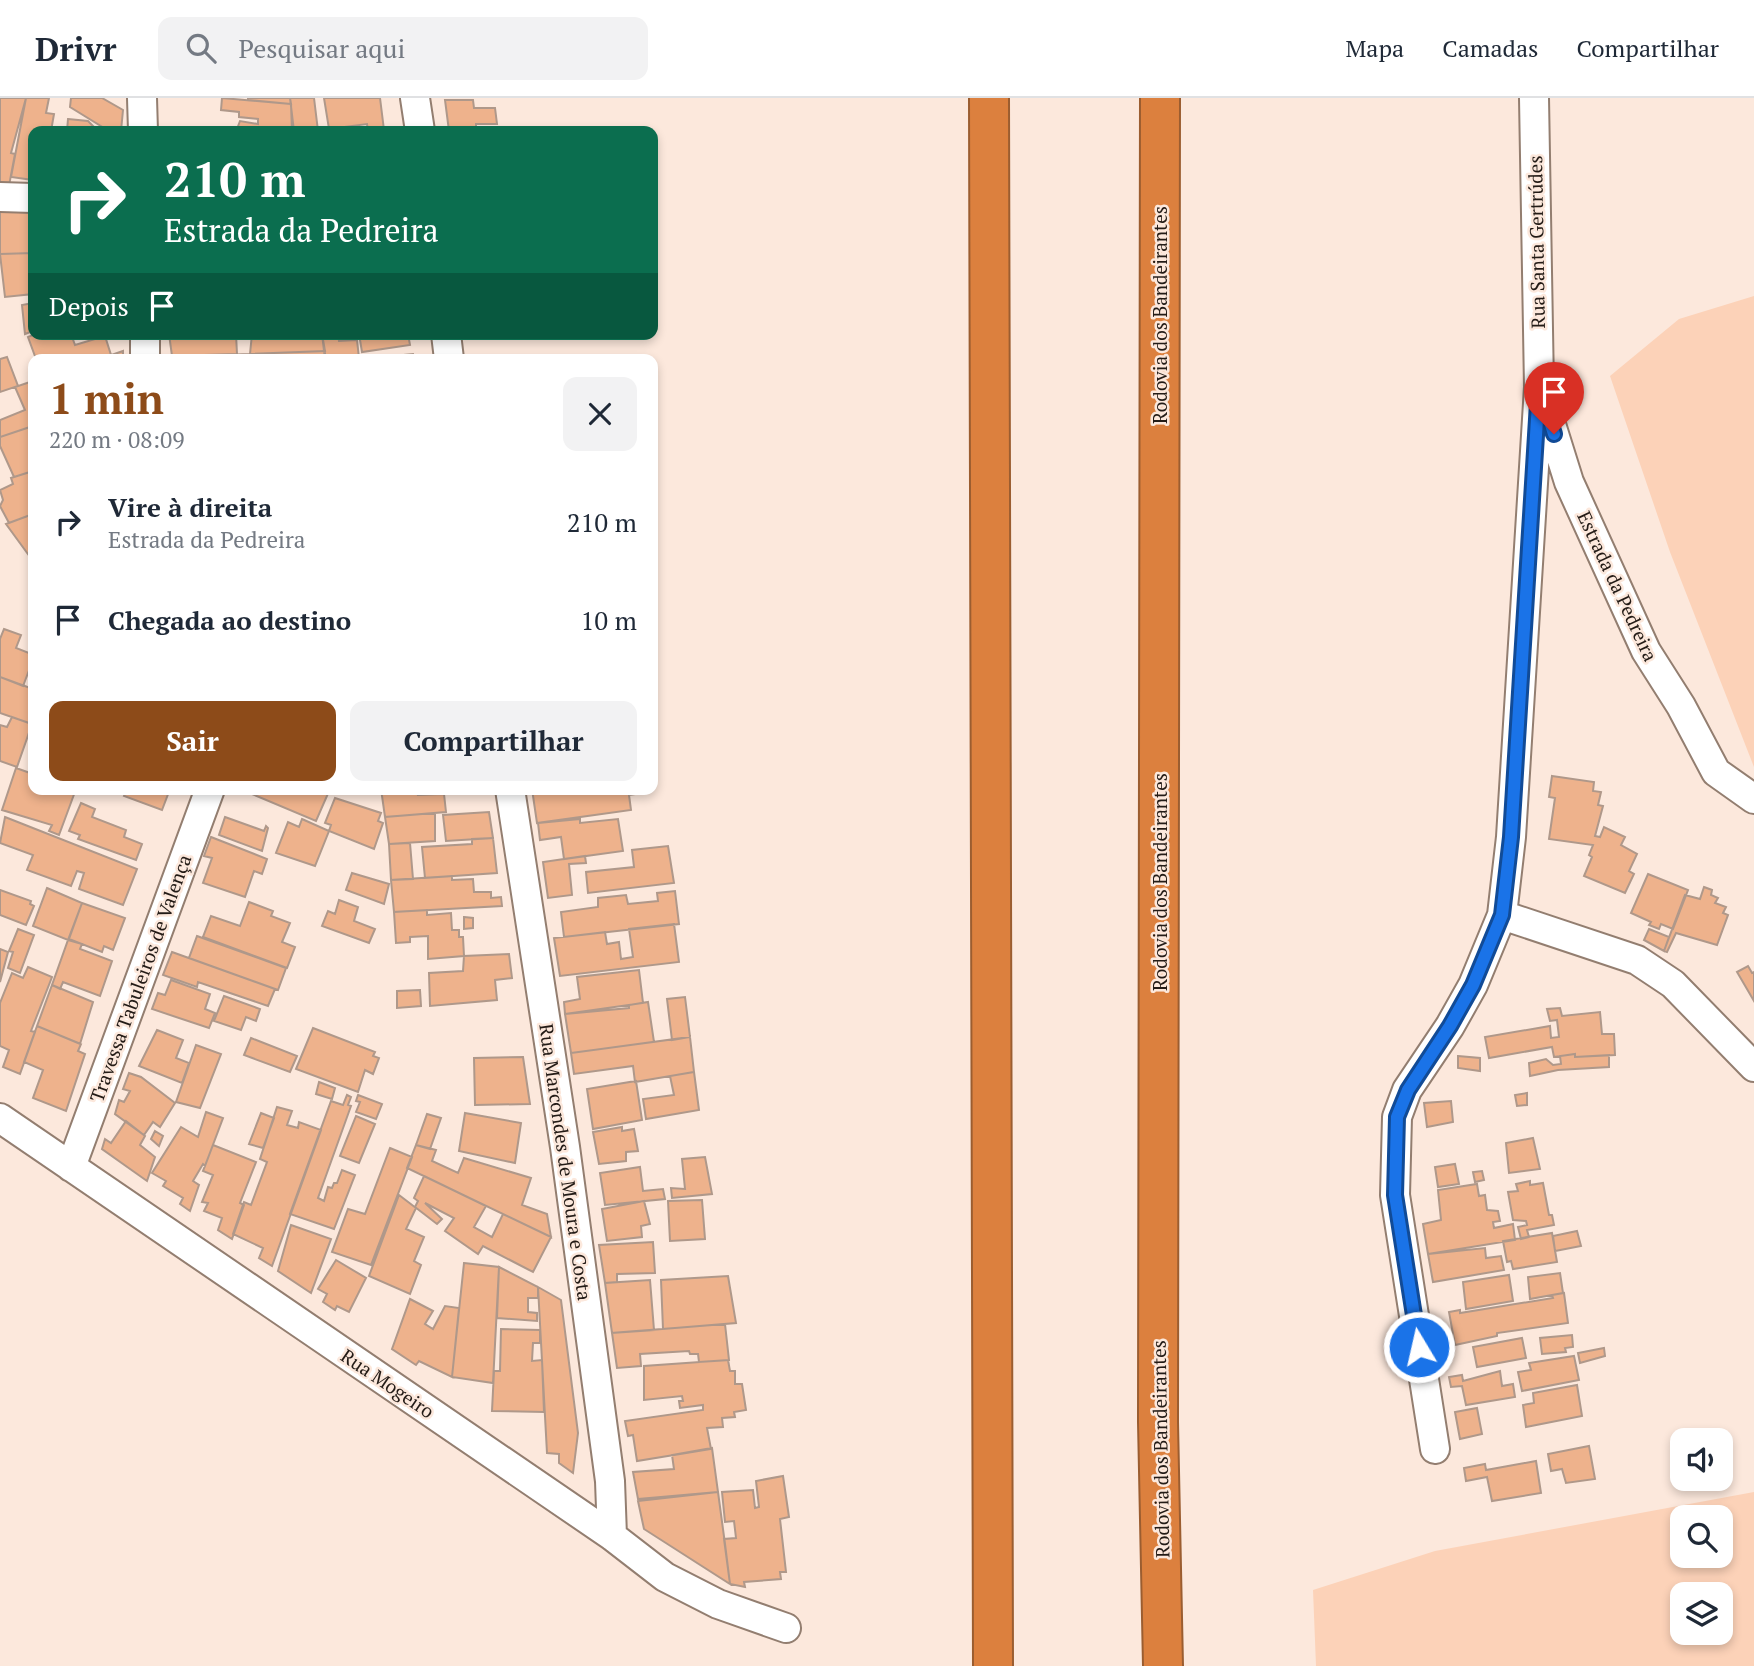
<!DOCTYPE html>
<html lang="pt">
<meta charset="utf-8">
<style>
:root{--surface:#fff;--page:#f2f2f3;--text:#1f2937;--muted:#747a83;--line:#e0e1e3;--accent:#8d4b19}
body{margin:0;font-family:"PT Serif",serif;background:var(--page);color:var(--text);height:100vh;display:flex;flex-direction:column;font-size:26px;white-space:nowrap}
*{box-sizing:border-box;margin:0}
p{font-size:23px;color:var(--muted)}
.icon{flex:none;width:38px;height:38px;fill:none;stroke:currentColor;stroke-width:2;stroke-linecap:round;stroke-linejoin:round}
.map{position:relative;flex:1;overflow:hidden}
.sheet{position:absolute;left:28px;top:256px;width:630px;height:441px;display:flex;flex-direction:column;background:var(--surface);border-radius:14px;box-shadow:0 4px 10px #0003}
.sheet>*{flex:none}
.banner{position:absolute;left:28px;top:28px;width:630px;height:214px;border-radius:14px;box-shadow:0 4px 10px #0003;background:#0b6e4f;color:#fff;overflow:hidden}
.tools{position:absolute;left:1670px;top:1330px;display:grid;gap:14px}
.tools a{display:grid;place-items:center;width:63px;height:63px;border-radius:14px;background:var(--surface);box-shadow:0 4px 10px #0003;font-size:35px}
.pin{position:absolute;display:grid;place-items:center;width:60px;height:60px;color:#fff;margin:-72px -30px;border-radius:50% 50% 50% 0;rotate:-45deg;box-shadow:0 0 7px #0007}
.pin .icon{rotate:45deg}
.me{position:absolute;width:77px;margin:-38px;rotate:351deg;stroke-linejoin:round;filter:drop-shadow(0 0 5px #0008)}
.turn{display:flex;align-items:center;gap:24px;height:147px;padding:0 21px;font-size:32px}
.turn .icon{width:91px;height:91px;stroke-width:2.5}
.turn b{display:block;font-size:49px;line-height:60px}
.then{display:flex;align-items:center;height:66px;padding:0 21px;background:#0003;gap:14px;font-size:26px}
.round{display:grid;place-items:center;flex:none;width:74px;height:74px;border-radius:14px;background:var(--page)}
.summary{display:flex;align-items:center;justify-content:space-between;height:119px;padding:0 21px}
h1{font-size:42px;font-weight:700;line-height:52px;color:var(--accent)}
.cta{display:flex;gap:14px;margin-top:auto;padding:14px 21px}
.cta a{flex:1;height:80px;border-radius:14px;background:var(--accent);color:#fff;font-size:28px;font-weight:700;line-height:80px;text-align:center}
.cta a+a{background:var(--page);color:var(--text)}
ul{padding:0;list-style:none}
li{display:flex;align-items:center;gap:21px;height:98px;padding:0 21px}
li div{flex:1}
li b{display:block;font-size:26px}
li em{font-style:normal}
header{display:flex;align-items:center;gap:42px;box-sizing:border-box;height:98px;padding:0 35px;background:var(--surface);border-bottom:2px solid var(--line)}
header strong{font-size:33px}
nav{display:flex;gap:38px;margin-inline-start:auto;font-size:24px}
.search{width:490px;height:63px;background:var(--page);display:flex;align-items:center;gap:18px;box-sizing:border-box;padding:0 24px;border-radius:14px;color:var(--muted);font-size:26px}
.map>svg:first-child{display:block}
.green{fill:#fcd2b8;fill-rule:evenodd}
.building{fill:#eeb28c;stroke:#af988a;stroke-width:2}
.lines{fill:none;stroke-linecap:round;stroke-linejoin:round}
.minor-casing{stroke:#937e70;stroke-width:32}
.motorway-casing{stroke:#9b5d30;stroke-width:42}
.minor{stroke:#fff;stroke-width:28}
.motorway{stroke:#dc803e;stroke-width:38}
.route-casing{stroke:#114b97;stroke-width:18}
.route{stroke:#1a73e8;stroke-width:12}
.labels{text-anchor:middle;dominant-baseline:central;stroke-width:5;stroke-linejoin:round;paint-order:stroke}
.street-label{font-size:19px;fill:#231b16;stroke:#fce8dc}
</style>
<header>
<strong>Drivr</strong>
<div class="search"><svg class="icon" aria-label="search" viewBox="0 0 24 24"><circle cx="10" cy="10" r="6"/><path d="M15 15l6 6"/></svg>Pesquisar aqui</div>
<nav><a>Mapa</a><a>Camadas</a><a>Compartilhar</a></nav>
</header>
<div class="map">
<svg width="1754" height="1568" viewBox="0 0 1754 1568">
<rect width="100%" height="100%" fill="#fce8dc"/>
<path class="green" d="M1754,198V669L1670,454L1610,278L1679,221Z
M1754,1394V1568H1316L1313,1492L1435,1453ZM1682,1419H1720V1458H1682ZM1682,1496H1720V1535H1682Z"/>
<path class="building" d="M0,0H26L11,55L15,56L8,93L0,92Z
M26,0H49L46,15L54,16L51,33H33V82L11,79Z
M71,0H102L123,12L121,33H109L70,9Z
M222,0L291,6L292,33H242L237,31L240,23L258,26V21L239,19V14L221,12Z
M248,0H290L291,6L248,2Z
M290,0H314L318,33H294Z
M324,0H380L384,32L368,33L367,26L329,31Z
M445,2H473L474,10H495L497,26H476V33H449Z
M68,21L88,23L98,33H67Z
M0,112L33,113V155L0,156Z
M33,155V196L5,199L0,156Z
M33,205V233L25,236L22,207Z
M35,236H71L75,247L105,238L111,257L100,261H66L65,257L36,261L28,239Z
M169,236H236L237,256L172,258Z
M252,236H322L325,253L250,256Z
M322,236H338L339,243L357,242L359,260L325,261Z
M359,236H408L410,247L362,254Z
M123,253V261H100Z
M325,253V261H200L199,258Z
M413,256L414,261L371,260Z
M7,259L18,288L0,294V261Z
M33,283V328L0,339V322L25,312L15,289Z
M33,328V373L14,379L0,348V339Z
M33,373V416L9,425L0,408L3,402L0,392L13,386L11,380Z
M33,416V463L6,426Z
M4,531L21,537L16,550L29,555L33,562L23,588L0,579V541Z
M0,579L33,591L32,626L0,615Z
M12,619L32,626L17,669L0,663V627L7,629Z
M16,670L33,676V691H76L59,737L49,733L52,727L2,712Z
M1552,678L1594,684L1593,693L1601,694L1598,707L1603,708L1595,738L1600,739L1604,729L1625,739L1621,747L1637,756L1629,773L1634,776L1625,795L1584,778L1592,759L1589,757L1593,747L1549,741L1555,700L1549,699Z
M127,691H170L162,712L124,698Z
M240,691H330L316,723Z
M381,691H419L418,697L444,696L446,714L385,719Z
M532,691H636V696L629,697L631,712L537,725Z
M335,700L381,715L378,723L383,725L374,751L329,733L331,727L325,725Z
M81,705L95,711L92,719L126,732L124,739L142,746L136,762L78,741L80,737L69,733Z
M489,714L493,740L446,743L443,717Z
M435,715V743L389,746L385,719Z
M5,719L137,771L123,807L79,791L84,775L77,773L71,788L27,772L33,757L0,745Z
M225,719L264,733L266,728L268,730L262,753L219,737Z
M302,721L329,733L315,768L276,755L288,724L299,729Z
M580,721V725L618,721L623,753L564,761L561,739L540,742L538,725Z
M211,739L267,761L262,776L254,773L245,799L203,785L212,760L204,758Z
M493,740L497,775L425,780L422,749L472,746V741Z
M410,745L413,781L391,782L389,746Z
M668,748L674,785L588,795L586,774L634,769L632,752Z
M585,758L586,765L569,766L572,797L548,800L543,764Z
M352,775L389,786L384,806L346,792Z
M1648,776L1688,792L1673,831L1661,826L1659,831L1649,827L1651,824L1631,815Z
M452,778V782L473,781L474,794H491V800L501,799L502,808L394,814L391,782Z
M1704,789L1712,792L1711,797L1718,800L1715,805L1726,809L1723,815L1728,817L1717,847L1676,835L1667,854L1664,853L1685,797L1700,801Z
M47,790L82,805L68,842L33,828Z
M0,792L31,803L30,806L34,808L26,827L0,817Z
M675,793L679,826L564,839L561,814L598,809V800L626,797L628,806L658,803L657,795Z
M339,802L358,809L354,823L375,831L369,845L322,828L328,813L335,816Z
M249,804L273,813L271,818L290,825L282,844L295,849L287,870L203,839L211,818L240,828Z
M82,805L125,820L113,852L104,848L102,854L69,841Z
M427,812V817L451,815L452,832H459V839H463L464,858L428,861V838L410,839V844L396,845L394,814Z
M464,819L473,820V830L464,831Z
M674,826L679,864L560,878L554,840L605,834L607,846L619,844L621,861L633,859L629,831Z
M18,831L34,837L20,875L8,870L13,854L9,853Z
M1649,831L1669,839L1664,853L1644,842Z
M197,838L286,870L278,892L189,860Z
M68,842L82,846L80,851L112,863L100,898L63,884L60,891L52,887Z
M0,851L8,854L0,884Z
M172,854L275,891L268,908L198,884L197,889L163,877Z
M509,856L512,880L495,882L497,902L430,908L429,875L463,873L464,858Z
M1748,868L1752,875L1754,874V903L1737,874Z
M28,869L52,879L31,933L35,934L20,976L3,969L9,952L0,948V905L12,875L23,880Z
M639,872L643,905L565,916L564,904L580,901L577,879Z
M171,882L210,896L205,911L215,915L209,930L152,911L158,895L165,897Z
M52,887L93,904L80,946L37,928Z
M420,892L421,908L397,910V893Z
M224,898L260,911L256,923L246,919L241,932L214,923Z
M685,899L690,939L672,942L667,901Z
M648,904L654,944L571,955L565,916L629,910V907Z
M1560,910L1562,918L1600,914L1602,936H1614L1615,957L1575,959V956L1554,959L1552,949L1489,960L1485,939L1550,928L1551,940L1559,939L1557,922L1550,923L1547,911Z
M37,928L81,946L78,953L85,956L66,1013L33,1000L43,972L24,964Z
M313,930L375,954L373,958L379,960L373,976L365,972L358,994L296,971Z
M157,932L183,942L176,960L189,965L182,985L139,968Z
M690,939L694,974L635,984L633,968L574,976L571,955Z
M251,940L297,958L290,974L244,957Z
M196,947L221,956L200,1010L176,1004Z
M1575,956V959L1609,957V969L1558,972L1530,978L1529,965L1546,961L1553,967L1561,966L1560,958Z
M1458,958L1480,960V973L1458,970Z
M523,959L530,1006L475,1007L474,960Z
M694,974L699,1012L646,1021L643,1001L674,997L670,978Z
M129,975L141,979L175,1005L160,1029L153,1024L144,1037L115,1016L119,1002L124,1004L130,993L123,991Z
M636,983L642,1022L593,1031L587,991Z
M319,984L335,990L332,1001L316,996Z
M1527,995V1007L1517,1008L1515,997Z
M347,997L351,999L348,1007L351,1008L318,1100L324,1103L328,1089L332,1090L334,1085H337L342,1072L355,1077L334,1131L290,1116L331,1003L343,1007Z
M358,997L382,1006L376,1021L356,1014L360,1004L356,1003Z
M1451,1003L1453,1024L1427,1029L1424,1005Z
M277,1009L292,1013L287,1027L298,1030L299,1024L321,1032L272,1168L259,1160L263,1150L233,1136L244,1104L251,1107L267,1064L260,1061Z
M206,1014L223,1020L205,1068L203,1066L193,1083L199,1087L190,1113L180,1106L183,1100L163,1088L166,1083L152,1075L181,1029L198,1039Z
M261,1015L274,1020L263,1050L249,1046Z
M465,1015L521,1025L515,1065L459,1053Z
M427,1016L441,1020L430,1051L416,1047Z
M356,1018L375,1026L359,1065L340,1058Z
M126,1023L145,1038L140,1047L155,1059L147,1083L102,1051L105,1041L111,1045Z
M622,1029V1033L634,1031L638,1053L626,1054V1063L599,1066L593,1034Z
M155,1033L163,1038L159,1048L151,1041Z
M1533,1040L1540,1071L1509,1075L1506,1045Z
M213,1047L256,1064L240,1105L244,1107L232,1141L218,1132L222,1120L204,1113L208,1105L202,1104L213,1077L203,1073Z
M416,1047L436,1052L432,1063L458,1075L464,1060L531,1080L522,1107L547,1116L551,1139L407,1070Z
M390,1050L412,1059L371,1167L332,1154L348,1111L365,1116Z
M705,1059L712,1096L672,1100L671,1090L685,1091L682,1061Z
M1455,1066L1459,1086L1438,1089L1435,1069Z
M640,1069L643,1093L663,1091L665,1101L605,1107L600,1075Z
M1482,1073L1484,1082L1475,1084L1473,1074Z
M424,1078L486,1108L474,1129L492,1139L503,1116L551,1139L533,1174L483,1148L478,1156L445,1133L454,1120L425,1105L442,1121L437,1126L415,1109L418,1103L414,1100Z
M1530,1083V1087L1543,1085L1549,1117H1552L1554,1127L1527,1132L1529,1139L1521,1141L1518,1129L1527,1127L1526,1123L1513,1122L1508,1094L1518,1093L1516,1086Z
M1477,1086L1479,1098L1485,1097L1487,1112L1498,1113L1500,1123L1493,1124L1494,1130L1513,1126L1515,1142L1428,1156L1423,1126L1441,1122L1438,1092Z
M399,1097L416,1110L406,1131L424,1139L414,1163L421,1167L410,1196L369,1178Z
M702,1102L705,1141L670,1143L668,1103Z
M644,1103L650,1126L641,1128L642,1139L607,1143L602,1111Z
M291,1127L331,1141L311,1195L278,1173Z
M1577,1133L1581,1148L1555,1153L1553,1138Z
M1552,1135L1557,1164L1513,1171L1511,1163L1507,1164L1503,1143Z
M653,1144L655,1175L617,1176V1184L605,1185L599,1147Z
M1485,1150L1486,1160L1501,1158L1504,1172L1433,1184L1428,1156Z
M336,1162L366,1180L349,1214L337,1208L335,1212L323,1204L327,1196L318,1191Z
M464,1165L499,1169L493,1285L452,1279Z
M499,1169L538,1189V1200H528V1214L537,1215V1223L497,1220Z
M1560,1175L1563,1195L1530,1201L1528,1179Z
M1509,1177L1513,1203L1466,1211L1463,1184Z
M728,1178L736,1225L663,1231L661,1182Z
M650,1182L654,1232L612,1235L605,1185Z
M538,1189L561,1202L578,1335L573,1375L559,1365V1356L547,1355Z
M1564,1195L1568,1225L1497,1235V1238L1455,1247L1449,1214L1460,1212V1215L1553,1200L1552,1197Z
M410,1201L433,1213L425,1226L433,1231L445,1208L459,1210L452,1279L419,1263L416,1267L392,1251Z
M725,1226L729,1262L699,1264L698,1256H690L689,1253L640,1256L641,1268L617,1270L612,1235Z
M501,1231L540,1232V1245H533L532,1263L542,1262L544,1314L492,1313L494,1273H500Z
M1572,1237L1573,1249L1565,1250L1566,1254L1542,1256L1540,1240Z
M1522,1240L1526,1260L1477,1269L1473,1249Z
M1604,1250L1605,1258L1580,1265L1578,1255Z
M1574,1258L1579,1282L1522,1293L1518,1274L1531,1272L1529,1265Z
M728,1262L730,1273H735V1286H742L746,1312L734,1314L735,1319L722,1320L723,1329L707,1330L711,1351L637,1363L633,1337L628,1338L625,1323L703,1312V1307L680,1310L679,1303H683L682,1298L644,1302V1268Z
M1500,1273L1502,1288L1513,1286L1515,1299L1466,1307L1462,1288L1451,1289L1449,1279L1462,1277L1463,1283Z
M1577,1287L1582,1318L1526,1329L1523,1307L1534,1305L1533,1295Z
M1477,1310L1482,1336L1460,1341L1455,1314Z
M1589,1348L1595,1381L1566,1385L1562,1371L1551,1373L1548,1356Z
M712,1350L718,1394L638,1401L633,1374L674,1371L672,1357Z
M1536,1363L1541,1395L1492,1403L1487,1379L1466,1383L1464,1370L1485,1366L1486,1372Z
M783,1378L789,1419L780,1421L786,1474H780L781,1481L744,1484L745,1489L730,1486L724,1441L736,1440L734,1423L725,1424L722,1394L753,1392L755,1410L759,1409L756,1383Z
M718,1394L725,1446L730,1486L644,1431L638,1403Z"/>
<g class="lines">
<g class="minor-casing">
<path id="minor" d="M142,0L143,33
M415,0L420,33
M0,99L33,100
M145,236V261
M446,236L449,261
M1544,304L1569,384L1646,553L1681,608L1716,674L1754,701
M510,691L565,1049L610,1383L612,1438
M1502,817L1637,862L1673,886L1754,969
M0,1020L612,1438L665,1479L718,1506L786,1530
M71,1069L210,691
M1435,1351L1395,1097L1397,1019L1407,992L1450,928L1473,887L1502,817L1511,739L1539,289L1534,0"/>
</g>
<g class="motorway-casing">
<path id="motorway" d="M989,0L993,1568
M1160,0L1158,1324L1163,1568"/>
</g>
<use href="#minor" class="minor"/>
<use href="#motorway" class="motorway"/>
</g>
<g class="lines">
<g class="route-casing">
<path id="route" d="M1419,1249L1395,1097L1397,1019L1408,992L1450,928L1473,887L1502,817L1511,739L1539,289L1554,336"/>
</g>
<use href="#route" class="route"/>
</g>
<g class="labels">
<g class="street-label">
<text transform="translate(1536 144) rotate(-91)">Rua Santa Gertrúdes</text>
<text transform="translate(1159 217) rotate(-90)">Rodovia dos Bandeirantes</text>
<text transform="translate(1618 488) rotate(65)">Estrada da Pedreira</text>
<text transform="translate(1159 784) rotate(-90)">Rodovia dos Bandeirantes</text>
<text transform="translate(140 880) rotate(-70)">Travessa Tabuleiros de Valença</text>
<text transform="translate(566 1064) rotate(82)">Rua Marcondes de Moura e Costa</text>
<text transform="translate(388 1285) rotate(34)">Rua Mogeiro</text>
<text transform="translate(1160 1351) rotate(-91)">Rodovia dos Bandeirantes</text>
</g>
</g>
</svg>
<div class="tools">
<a><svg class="icon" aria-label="sound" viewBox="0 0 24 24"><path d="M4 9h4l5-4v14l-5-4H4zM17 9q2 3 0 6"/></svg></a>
<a><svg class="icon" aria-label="search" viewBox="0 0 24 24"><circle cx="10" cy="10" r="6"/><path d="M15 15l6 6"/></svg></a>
<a><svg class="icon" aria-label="layers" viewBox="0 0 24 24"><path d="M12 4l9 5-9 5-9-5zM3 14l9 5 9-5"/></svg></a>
</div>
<div class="pin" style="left:1554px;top:336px;background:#d93025"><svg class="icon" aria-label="arrive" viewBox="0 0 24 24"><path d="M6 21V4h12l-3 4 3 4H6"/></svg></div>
<svg class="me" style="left:1419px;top:1249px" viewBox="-20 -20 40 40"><circle r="17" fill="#1a73e8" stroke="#fff" stroke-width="3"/><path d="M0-11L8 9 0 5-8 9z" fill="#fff"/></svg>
<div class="banner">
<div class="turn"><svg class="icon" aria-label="right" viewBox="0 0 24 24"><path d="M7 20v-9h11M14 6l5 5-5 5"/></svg><div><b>210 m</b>Estrada da Pedreira</div></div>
<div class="then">Depois<svg class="icon" aria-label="arrive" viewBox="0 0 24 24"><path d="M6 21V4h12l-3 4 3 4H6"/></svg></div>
</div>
<section class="sheet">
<div class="summary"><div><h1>1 min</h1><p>220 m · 08:09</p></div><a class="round"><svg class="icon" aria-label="close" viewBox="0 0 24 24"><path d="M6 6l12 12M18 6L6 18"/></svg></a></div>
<ul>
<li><svg class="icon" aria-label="right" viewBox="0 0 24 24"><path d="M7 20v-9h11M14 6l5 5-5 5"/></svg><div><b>Vire à direita</b><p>Estrada da Pedreira</p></div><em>210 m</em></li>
<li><svg class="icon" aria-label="arrive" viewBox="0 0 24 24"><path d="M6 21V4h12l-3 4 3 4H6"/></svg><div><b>Chegada ao destino</b></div><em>10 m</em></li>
</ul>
<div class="cta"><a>Sair</a><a>Compartilhar</a></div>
</section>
</div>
